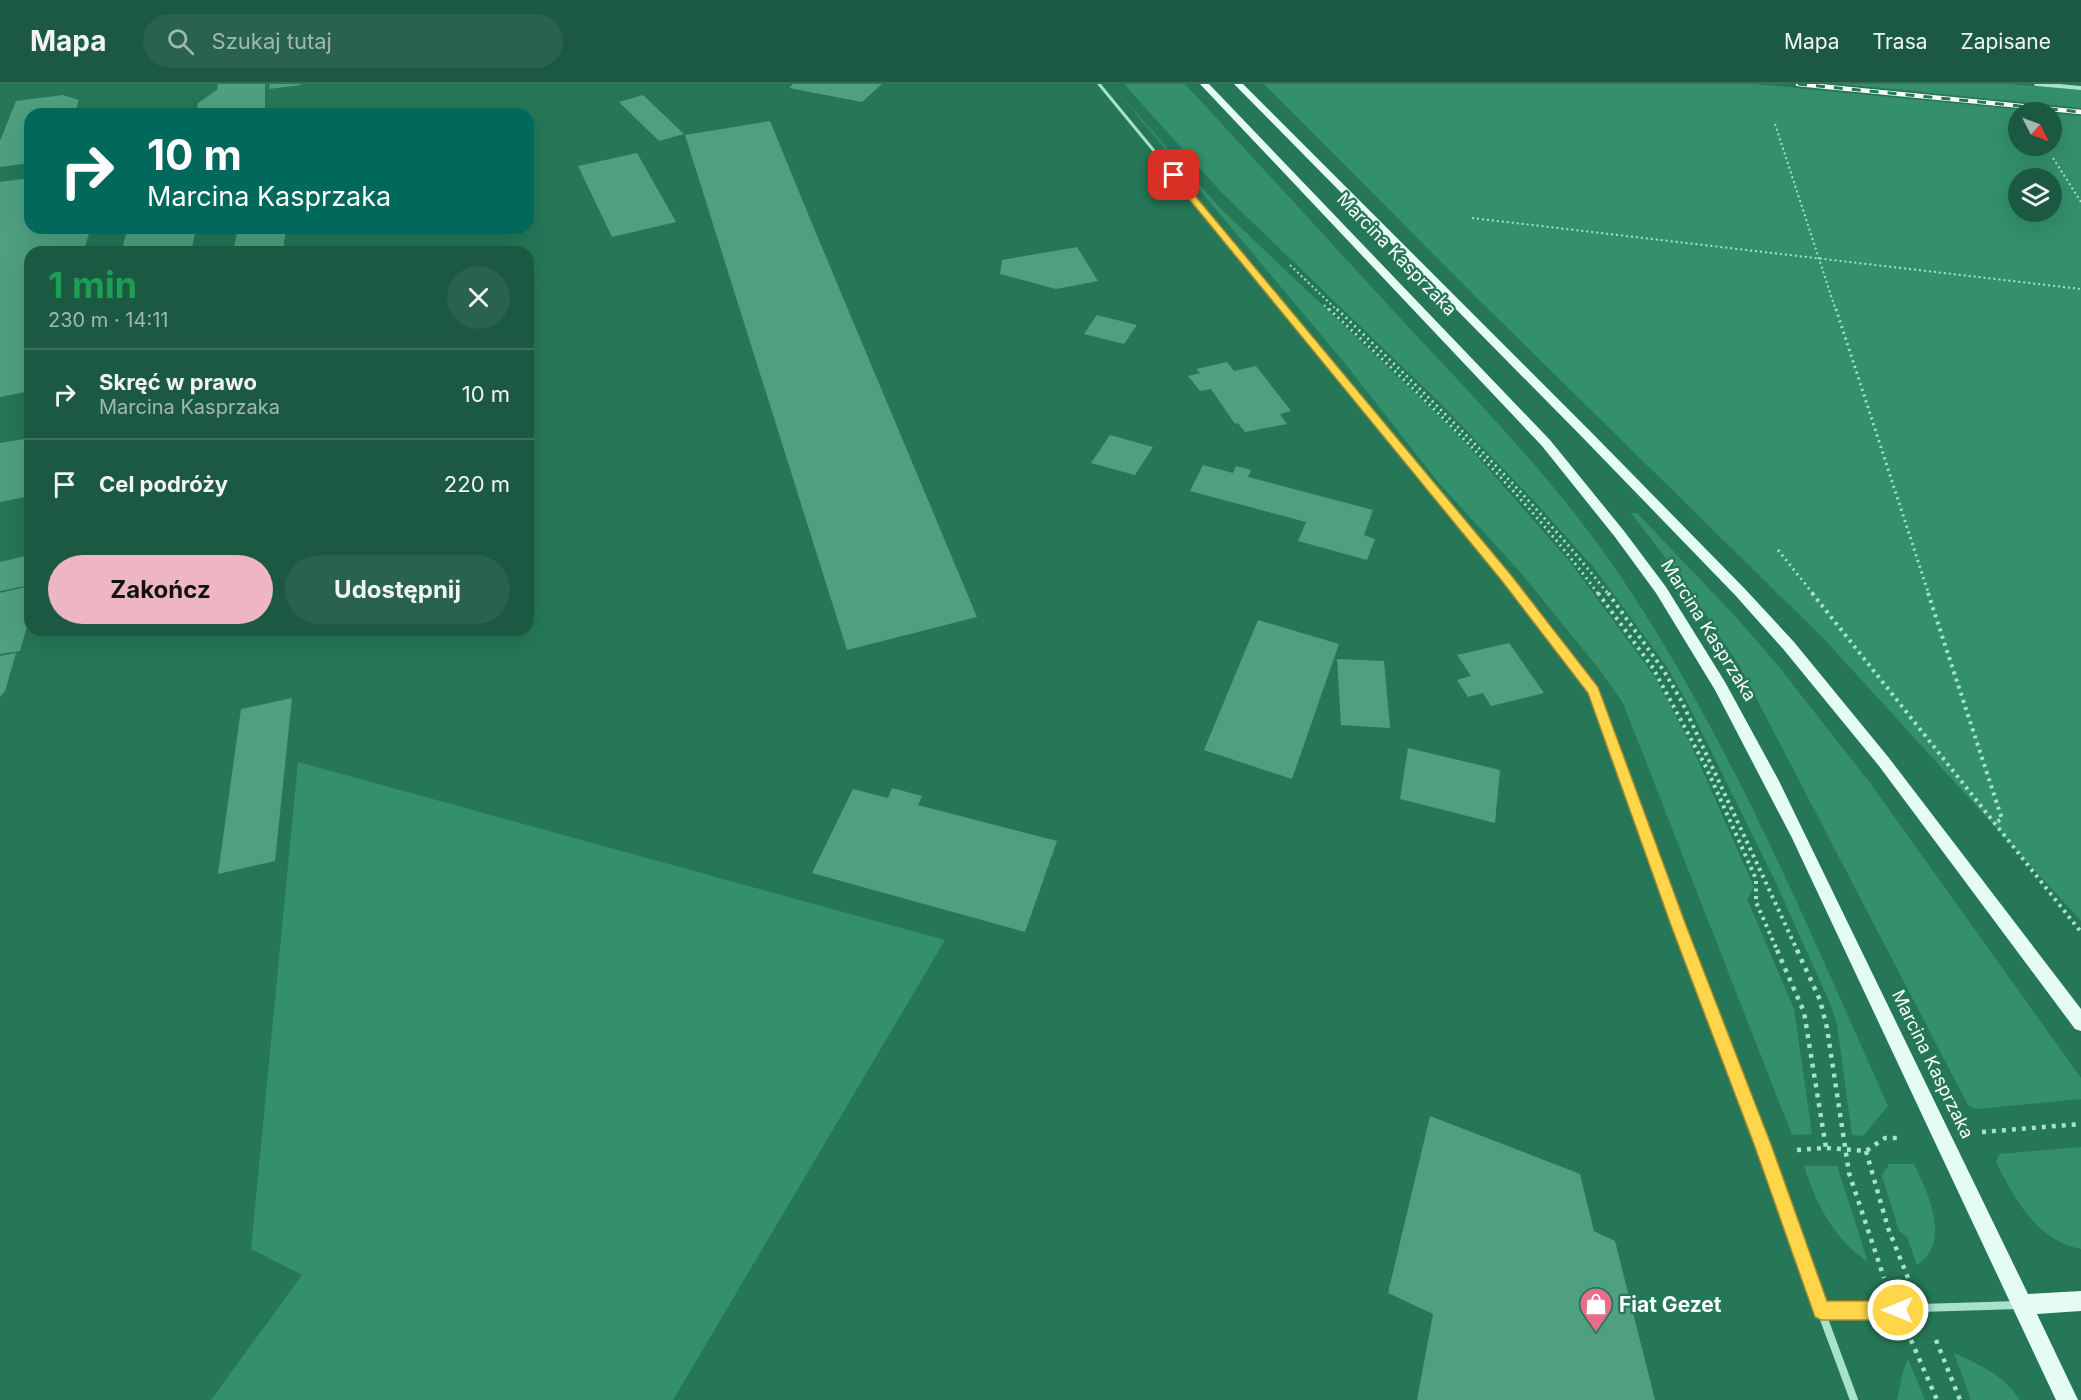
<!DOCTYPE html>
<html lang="pl">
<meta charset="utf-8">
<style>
:root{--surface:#1c5942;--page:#29624d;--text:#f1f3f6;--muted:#a0b8b2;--line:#3a6f5b;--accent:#eeb6c5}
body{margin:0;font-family:Inter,sans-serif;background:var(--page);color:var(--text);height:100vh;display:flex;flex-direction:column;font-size:22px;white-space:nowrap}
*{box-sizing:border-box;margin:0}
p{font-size:20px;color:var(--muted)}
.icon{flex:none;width:33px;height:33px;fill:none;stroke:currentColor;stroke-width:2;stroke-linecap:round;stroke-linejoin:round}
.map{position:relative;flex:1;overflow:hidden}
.panel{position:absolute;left:24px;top:162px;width:510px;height:390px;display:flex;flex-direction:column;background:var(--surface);border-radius:18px;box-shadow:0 6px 24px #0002}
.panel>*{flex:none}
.banner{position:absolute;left:24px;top:24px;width:510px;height:126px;border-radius:18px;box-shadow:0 6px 24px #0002;background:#00695c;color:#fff;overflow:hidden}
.needle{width:39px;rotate:132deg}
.tools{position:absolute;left:2008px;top:18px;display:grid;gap:12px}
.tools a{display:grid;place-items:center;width:54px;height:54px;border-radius:50%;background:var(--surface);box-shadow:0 6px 24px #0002;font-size:30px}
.pin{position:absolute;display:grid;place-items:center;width:51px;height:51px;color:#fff;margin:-26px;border-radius:12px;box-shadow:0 3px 9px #0006}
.me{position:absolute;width:66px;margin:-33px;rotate:270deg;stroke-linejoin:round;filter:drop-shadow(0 0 4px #0008)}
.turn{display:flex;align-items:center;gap:21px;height:126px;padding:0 24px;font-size:27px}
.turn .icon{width:78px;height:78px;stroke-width:2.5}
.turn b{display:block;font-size:42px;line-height:51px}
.round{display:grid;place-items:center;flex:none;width:63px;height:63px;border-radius:32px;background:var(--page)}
.summary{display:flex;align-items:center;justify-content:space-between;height:102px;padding:0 24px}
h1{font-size:36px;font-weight:700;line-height:45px;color:#1e9e55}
.action{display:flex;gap:12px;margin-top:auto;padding:12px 24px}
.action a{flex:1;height:69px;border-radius:36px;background:var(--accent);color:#111;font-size:24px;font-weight:700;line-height:69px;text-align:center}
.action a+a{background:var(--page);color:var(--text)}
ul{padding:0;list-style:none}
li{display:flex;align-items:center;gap:18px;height:90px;padding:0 24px;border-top:2px solid var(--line)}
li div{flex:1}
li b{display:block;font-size:22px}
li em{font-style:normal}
header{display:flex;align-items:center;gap:36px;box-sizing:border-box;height:84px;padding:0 30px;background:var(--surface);border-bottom:2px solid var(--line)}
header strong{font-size:28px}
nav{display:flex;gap:33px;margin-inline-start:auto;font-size:21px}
.search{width:420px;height:54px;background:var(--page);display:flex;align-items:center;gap:15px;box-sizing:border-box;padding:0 21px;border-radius:33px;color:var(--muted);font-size:22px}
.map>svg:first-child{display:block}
.green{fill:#33906b;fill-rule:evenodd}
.building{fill:#4ea080}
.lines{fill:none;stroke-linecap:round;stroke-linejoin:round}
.path-far3{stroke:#a7e2cb;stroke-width:2;stroke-dasharray:2 3;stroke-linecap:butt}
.path-far2{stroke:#a7e2cb;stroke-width:3;stroke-dasharray:2 4;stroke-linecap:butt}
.path-far1{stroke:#a7e2cb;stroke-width:4;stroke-dasharray:3 4.5;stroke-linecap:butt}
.path{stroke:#a7e2cb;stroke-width:4.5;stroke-dasharray:4 6;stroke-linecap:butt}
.service-far3{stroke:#a7e2cb;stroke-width:3}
.service-far2{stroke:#a7e2cb;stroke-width:4}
.service-far1{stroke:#a7e2cb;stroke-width:4.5}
.service{stroke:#a7e2cb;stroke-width:6}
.minor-far1{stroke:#a7e2cb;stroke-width:4}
.minor{stroke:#a7e2cb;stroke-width:8}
.primary{fill:#e5fcf4;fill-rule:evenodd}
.rail-casing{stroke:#fff;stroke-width:4.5}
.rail{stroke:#257758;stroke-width:3;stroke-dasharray:9;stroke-linecap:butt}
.route{fill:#ffd54a;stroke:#a68a30;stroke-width:1.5}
.labels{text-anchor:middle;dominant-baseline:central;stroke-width:4.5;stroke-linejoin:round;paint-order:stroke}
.street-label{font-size:18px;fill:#fff;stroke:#257758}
.near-poi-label{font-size:21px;font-weight:bold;fill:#fff;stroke:#257758;text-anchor:start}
</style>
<header>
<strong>Mapa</strong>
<div class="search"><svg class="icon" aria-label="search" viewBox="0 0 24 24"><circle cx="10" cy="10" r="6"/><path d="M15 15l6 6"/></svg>Szukaj tutaj</div>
<nav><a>Mapa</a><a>Trasa</a><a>Zapisane</a></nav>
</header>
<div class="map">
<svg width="2081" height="1316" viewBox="0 0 2081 1316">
<rect width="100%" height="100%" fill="#257758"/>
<path class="green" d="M1111,0L1219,123L1436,329L1471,365L1570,478L1655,593L1693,665L1754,803L1747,815L1794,925L1812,1050L1792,1051L1623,619L1603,590L1521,489L1438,398L1347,282Z
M1124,0H1185C1262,83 1338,167 1415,250C1485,325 1556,399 1615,484C1727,648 1807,841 1888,1022L1863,1052L1852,1051L1837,941L1831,922L1777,801L1689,622L1667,583L1595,485L1537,420L1439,318L1222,109Z
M1264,0H1756L2043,28H2019V62H2052V29L2081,32V837L1826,557L1479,216ZM2019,94H2052V128H2019Z
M1841,0H2011L2081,6V24Z
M1631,429H1637L1735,532L1775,578L1870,699L2081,994V1015L1976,1025L1968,1021L1739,581L1684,498Z
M298,678L945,856L673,1316H211L302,1191L251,1165Z
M2081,1063V1165C2037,1157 2014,1114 1996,1078L1999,1070Z
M1889,1080H1914C1928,1110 1952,1157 1917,1181L1907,1153L1899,1147L1882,1092Z
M1804,1082H1837L1868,1178C1834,1155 1816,1120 1804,1082Z
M1954,1269C1980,1281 2005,1292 2020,1316H1971Z
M1908,1275L1925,1316H1897L1902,1291Z"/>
<path class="building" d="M218,0H265V25L269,24V30H196L198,19L217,6Z
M270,0H301V1L269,5Z
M793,0H882L862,18L789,4Z
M63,11L79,16L74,30H30V79L0,83V57L16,17Z
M643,11L684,50L659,57L619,18Z
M770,37L813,142L977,533L847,566L685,51Z
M637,69L676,138L612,153L578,82Z
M30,94V144H91L83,168H30V307L0,313V98Z
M128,144H196L191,168H121Z
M238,144H286L283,168H233Z
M1077,163L1098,197L1056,205L1000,190L1002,176Z
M1097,231L1137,241L1124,260L1084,250Z
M1227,278L1234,287L1256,282L1291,327L1280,330L1287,340L1245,348L1238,339L1235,340L1211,305L1200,307L1188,292L1200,289L1196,285Z
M1110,351L1153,363L1135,391L1091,379Z
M30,354V412L0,418V359Z
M1203,381L1233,389L1236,382L1251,386L1248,393L1373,426L1364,451L1375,455L1367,476L1298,457L1306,438L1190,407Z
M30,471V501L0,507V478Z
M30,502V532L20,567L0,570V509Z
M1258,536L1339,560L1292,695L1204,666Z
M1509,559L1544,609L1491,622L1483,609L1468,613L1457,596L1471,592L1457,571Z
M16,569L5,607L0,613V572Z
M1337,575L1384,577L1390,644L1341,641Z
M292,614L275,777L218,790L241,625Z
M1408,664L1500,686L1495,739L1400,715Z
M892,704L922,712L918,721L1057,757L1025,848L812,789L853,705L888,714Z
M1430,1032L1580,1090L1594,1147L1615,1157L1655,1316H1417L1433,1230L1388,1209Z"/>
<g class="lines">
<path class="path-far3" d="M1775,40L1836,227
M2053,74L2081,118
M1472,134L2081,205
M1290,181L1338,227
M1324,221L1330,227"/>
<path class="path-far2" d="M1329,225C1425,315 1521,405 1599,511
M1337,225C1432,316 1527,407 1609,511
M1836,225L1929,511
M1778,466L1814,511"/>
<path class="path-far1" d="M1598,509L1653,584L1706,683L1756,795V818L1778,868
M1608,509L1664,587L1682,618L1798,868
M1812,509L2081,848
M1928,509L2002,735L1995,739"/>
<path class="path" d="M1777,866L1804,928L1826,1064
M1797,866L1820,916L1827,944L1849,1089L1884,1194
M1982,1048L2081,1040
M1797,1066L1826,1064L1866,1067L1885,1054H1902
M1866,1067L1888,1144L1908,1194
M1911,1256L1937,1316
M1936,1256L1960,1316"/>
<path class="service-far3" d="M1099,0L1286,227"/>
<path class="service-far2" d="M1285,225L1520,511"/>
<path class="service-far1" d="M1519,509L1593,607L1689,868"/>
<path class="service" d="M1689,866L1763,1063L1821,1227"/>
<path class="minor-far1" d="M2036,0L2081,4"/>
<path class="minor" d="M1854,1316L1821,1227L2019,1221"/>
<path class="primary" d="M1200,0H1209L1550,356L1624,447L1666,503L1725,598L1779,697L2028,1210L2081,1207V1227L2037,1230L2078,1316H2056L1792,754L1715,606L1656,509L1615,453L1542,362Z
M1234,0H1243L1594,351L1745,505L1794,558L1889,674L2081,925V947L2075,945L1879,682L1784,566L1735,511L1586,357Z"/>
<g class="rail-casing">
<path id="rail" d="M1798,0L2081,28"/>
</g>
<use href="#rail" class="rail"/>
</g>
<path class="route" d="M1174,89L1177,90L1511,491L1598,603L1687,844L1772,1063L1827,1217H1898L1904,1220L1907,1226L1904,1233L1898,1236H1821L1815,1233L1755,1063L1672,844L1588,609L1502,497L1171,93L1170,91Z"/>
<defs>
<g id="shop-pin" transform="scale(1.725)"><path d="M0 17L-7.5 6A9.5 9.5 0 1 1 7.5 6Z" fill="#eb6c89" stroke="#257758"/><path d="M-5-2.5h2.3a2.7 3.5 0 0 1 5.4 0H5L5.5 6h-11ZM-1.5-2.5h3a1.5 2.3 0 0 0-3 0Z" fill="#fff"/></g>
</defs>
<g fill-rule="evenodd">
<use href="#shop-pin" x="1596" y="1220"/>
</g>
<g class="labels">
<g class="street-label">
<text transform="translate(1397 170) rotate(46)">Marcina Kasprzaka</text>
<text transform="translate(1709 546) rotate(58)">Marcina Kasprzaka</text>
<text transform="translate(1933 980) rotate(64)">Marcina Kasprzaka</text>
</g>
<g class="near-poi-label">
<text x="1619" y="1220">Fiat Gezet</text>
</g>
</g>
</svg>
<div class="tools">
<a><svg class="needle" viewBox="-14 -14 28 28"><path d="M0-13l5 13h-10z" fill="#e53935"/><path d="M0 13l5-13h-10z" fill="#a0b8b2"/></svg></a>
<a><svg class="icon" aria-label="layers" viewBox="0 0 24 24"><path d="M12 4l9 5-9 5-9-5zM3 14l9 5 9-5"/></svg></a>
</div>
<div class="pin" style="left:1174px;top:91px;background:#d93025"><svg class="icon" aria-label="arrive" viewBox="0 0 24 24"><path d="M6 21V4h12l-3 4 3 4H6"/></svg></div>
<svg class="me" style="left:1898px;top:1226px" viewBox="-20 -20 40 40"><circle r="17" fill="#ffd54a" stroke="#fff" stroke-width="3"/><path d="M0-11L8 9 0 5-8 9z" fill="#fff"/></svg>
<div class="banner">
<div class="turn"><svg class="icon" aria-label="right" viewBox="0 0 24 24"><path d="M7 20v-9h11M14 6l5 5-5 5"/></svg><div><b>10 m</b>Marcina Kasprzaka</div></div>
</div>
<section class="panel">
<div class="summary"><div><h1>1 min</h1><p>230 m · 14:11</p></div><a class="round"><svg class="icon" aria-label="close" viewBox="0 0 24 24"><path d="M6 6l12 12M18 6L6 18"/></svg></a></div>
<ul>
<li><svg class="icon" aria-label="right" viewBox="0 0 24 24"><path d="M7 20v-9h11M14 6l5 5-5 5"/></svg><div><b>Skręć w prawo</b><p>Marcina Kasprzaka</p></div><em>10 m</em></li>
<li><svg class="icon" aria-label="arrive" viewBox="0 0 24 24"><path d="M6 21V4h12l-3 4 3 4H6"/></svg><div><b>Cel podróży</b></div><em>220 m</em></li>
</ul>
<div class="action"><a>Zakończ</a><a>Udostępnij</a></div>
</section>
</div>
